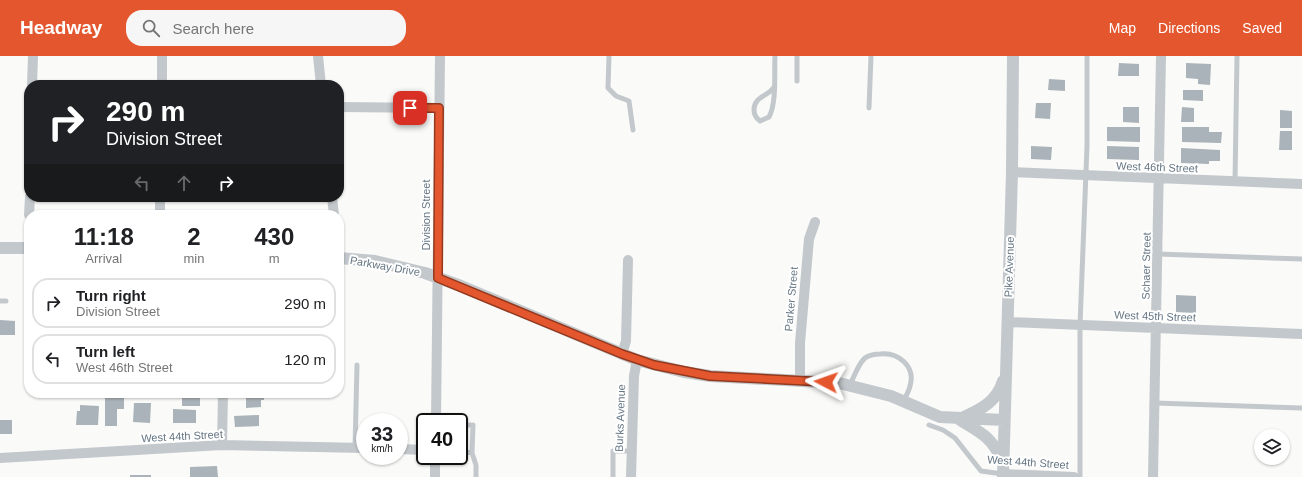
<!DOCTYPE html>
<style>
:root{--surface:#fff;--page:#f6f6f6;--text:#202124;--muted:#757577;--line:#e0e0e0;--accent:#e4572e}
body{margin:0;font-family:Helvetica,sans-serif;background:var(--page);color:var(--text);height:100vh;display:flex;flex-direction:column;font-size:15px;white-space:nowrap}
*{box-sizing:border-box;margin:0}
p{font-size:13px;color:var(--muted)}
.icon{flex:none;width:22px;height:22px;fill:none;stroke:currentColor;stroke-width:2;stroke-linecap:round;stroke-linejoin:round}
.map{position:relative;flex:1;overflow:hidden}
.side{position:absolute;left:24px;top:154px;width:320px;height:188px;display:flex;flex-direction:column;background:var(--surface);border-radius:16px;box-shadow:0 1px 3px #0004}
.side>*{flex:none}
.top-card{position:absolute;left:24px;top:24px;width:320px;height:122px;border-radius:16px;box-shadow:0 1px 3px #0004;background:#202124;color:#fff;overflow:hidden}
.tools{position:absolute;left:1254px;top:373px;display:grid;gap:8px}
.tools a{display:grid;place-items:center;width:36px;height:36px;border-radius:50%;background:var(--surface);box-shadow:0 1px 3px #0004;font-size:20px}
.speed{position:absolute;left:356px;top:357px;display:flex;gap:8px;font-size:20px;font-weight:700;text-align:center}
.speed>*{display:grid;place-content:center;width:52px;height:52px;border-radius:50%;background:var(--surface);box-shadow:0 1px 3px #0004;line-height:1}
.speed small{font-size:10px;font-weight:400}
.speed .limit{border:2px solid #111;border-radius:6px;background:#fff;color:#111}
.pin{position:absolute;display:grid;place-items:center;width:34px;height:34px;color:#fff;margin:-17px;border-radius:8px;box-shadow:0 2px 6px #0006}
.me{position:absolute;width:44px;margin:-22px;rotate:274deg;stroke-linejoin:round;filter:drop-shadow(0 0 3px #0008)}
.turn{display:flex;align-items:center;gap:14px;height:84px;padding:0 16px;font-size:18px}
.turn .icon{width:52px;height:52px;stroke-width:2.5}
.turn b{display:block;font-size:28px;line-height:34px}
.lanes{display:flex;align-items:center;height:38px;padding:0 16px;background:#0003;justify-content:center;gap:20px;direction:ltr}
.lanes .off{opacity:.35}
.eta{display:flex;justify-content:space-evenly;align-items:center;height:68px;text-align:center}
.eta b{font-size:24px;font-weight:700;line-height:28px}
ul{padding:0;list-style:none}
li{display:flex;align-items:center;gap:12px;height:50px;margin:0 8px 6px;padding:0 8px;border:2px solid var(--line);border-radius:16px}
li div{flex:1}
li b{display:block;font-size:15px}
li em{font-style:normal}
header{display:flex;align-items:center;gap:24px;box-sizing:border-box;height:56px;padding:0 20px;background:var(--accent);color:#fff}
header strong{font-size:19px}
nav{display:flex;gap:22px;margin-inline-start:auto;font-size:14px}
.search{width:280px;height:36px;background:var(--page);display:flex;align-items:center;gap:10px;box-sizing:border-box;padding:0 14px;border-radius:16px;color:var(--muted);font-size:15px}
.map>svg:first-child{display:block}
.building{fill:#aab3b9}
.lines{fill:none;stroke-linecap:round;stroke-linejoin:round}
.service{stroke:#c3c8cc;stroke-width:5}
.minor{stroke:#c3c8cc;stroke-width:10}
.tertiary{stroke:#c3c8cc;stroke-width:12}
.route-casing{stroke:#94391e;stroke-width:10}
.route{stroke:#e4572e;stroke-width:7}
.labels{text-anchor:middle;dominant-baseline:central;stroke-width:4;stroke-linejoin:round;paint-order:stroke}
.street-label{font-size:11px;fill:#657683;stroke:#fff}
</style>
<header>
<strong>Headway</strong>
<div class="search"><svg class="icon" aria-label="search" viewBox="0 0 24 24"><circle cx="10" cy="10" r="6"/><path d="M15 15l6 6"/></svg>Search here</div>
<nav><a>Map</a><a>Directions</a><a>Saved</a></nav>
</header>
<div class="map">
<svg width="1302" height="421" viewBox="0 0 1302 421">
<rect width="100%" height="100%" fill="#fafaf8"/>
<path class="building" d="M1119,7L1139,8V20H1118Z
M1186,7L1211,8L1210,29L1198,28V23L1186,22Z
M1049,23L1065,24V35L1048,34Z
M1183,34H1203V45L1183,44Z
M1036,47H1051L1050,63L1035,62Z
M1123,51H1139V67L1123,66Z
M1182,51L1194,52V66H1181Z
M1280,54L1292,55V72H1280Z
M1107,71H1140V86L1107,85Z
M1182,71H1209V76H1222L1221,87L1182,86Z
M1280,75H1292V94H1279Z
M1031,90L1052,91L1051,104L1031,103Z
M1107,90L1139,91V104L1107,103Z
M1181,92L1220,94V105H1209V108L1181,107Z
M1176,239L1196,240V257L1176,256Z
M0,264L15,265V279H0Z
M182,337H200V350H182Z
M246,337H264V344H261V351L246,352Z
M105,340H124V353H117V370H105Z
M134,347H151L150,367L133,366Z
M80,349L99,350L98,369H76L77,355H80Z
M173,353L196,354V367H173Z
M259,359V370L235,371L234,360Z
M0,364H12V378H0Z
M217,410L218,421H190V411Z
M130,419H151V421H130Z"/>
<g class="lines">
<path class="service" d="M609,0L608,32L616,40L629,45L633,74
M797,0V25
M774,31C768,41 754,40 754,54C754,59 756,62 760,65L769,61C777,46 774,17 775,0
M869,52L871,0
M1235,126L1237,0
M1158,198L1302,203
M0,245H6
M850,329C854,321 858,308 865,302C869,299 875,298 880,298C898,296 916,310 910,330C909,335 906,340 904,344
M1155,347L1302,352
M459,369H473L472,397
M929,369L943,374L955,382L981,415L1003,418
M355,392L357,309
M459,395L472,397L476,409V421
M613,421V395H631
M1080,421V269L1087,90V0"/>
<path class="minor" d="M318,0L321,29
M32,29L33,0
M162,29V0
M339,51L439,52
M1012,116L1302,128
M332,141L334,159
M29,159L30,141
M160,159V141
M29,192V174
M1007,266L1302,278
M622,298L626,285L628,204
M800,325V287L809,183L815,166
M436,366L440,0
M222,389L223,337
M399,393L425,394
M0,402L222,389L365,392
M1003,418L1074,421
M435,421V400
M631,421L634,320L637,304
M1153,421L1161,0"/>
<path class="tertiary" d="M0,192H29
M339,202L375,205L425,217L461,230L637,304L684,316L710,320L839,327L891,340L940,361L1004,364
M964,361C982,353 997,345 1003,325
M960,364C981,377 990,380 1002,403
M1003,421L1012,116L1013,0"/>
</g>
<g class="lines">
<g class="route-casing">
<path id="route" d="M410,52H439L438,222L622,298L654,309L710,320L826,326"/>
</g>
<use href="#route" class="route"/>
</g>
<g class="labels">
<g class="street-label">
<text transform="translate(1157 111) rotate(2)">West 46th Street</text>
<text transform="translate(426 159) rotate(-90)">Division Street</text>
<text transform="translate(385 210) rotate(10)">Parkway Drive</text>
<text transform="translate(1146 210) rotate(-89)">Schaer Street</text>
<text transform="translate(1009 211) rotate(-88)">Pike Avenue</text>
<text transform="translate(791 243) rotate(-85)">Parker Street</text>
<text transform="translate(1155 260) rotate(2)">West 45th Street</text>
<text transform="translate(620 362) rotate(-88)">Burks Avenue</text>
<text transform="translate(182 380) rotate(-3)">West 44th Street</text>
<text transform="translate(1028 406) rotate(4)">West 44th Street</text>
</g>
</g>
</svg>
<div class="tools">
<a><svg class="icon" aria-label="layers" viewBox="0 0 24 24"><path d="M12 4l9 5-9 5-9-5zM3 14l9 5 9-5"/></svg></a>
</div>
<div class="speed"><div>33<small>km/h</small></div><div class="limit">40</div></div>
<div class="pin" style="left:410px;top:52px;background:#d93025"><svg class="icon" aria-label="arrive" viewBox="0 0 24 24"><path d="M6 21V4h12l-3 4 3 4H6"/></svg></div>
<svg class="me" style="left:826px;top:326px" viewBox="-20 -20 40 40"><path d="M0-17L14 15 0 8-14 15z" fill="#e4572e" stroke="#fff" stroke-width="4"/></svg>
<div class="top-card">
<div class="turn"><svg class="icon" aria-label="right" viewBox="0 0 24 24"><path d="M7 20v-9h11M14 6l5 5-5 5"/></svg><div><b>290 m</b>Division Street</div></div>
<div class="lanes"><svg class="icon off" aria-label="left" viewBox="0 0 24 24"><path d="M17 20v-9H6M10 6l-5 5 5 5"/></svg><svg class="icon off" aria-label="ahead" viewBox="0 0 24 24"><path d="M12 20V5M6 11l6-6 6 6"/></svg><svg class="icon" aria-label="right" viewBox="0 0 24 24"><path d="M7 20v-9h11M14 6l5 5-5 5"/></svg></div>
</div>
<section class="side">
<div class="eta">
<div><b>11:18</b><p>Arrival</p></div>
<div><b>2</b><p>min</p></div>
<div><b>430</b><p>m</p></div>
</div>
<ul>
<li><svg class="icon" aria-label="right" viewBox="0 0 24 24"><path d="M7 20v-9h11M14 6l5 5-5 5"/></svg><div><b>Turn right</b><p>Division Street</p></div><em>290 m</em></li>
<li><svg class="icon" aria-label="left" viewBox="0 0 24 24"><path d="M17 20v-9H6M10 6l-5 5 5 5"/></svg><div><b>Turn left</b><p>West 46th Street</p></div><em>120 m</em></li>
</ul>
</section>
</div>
